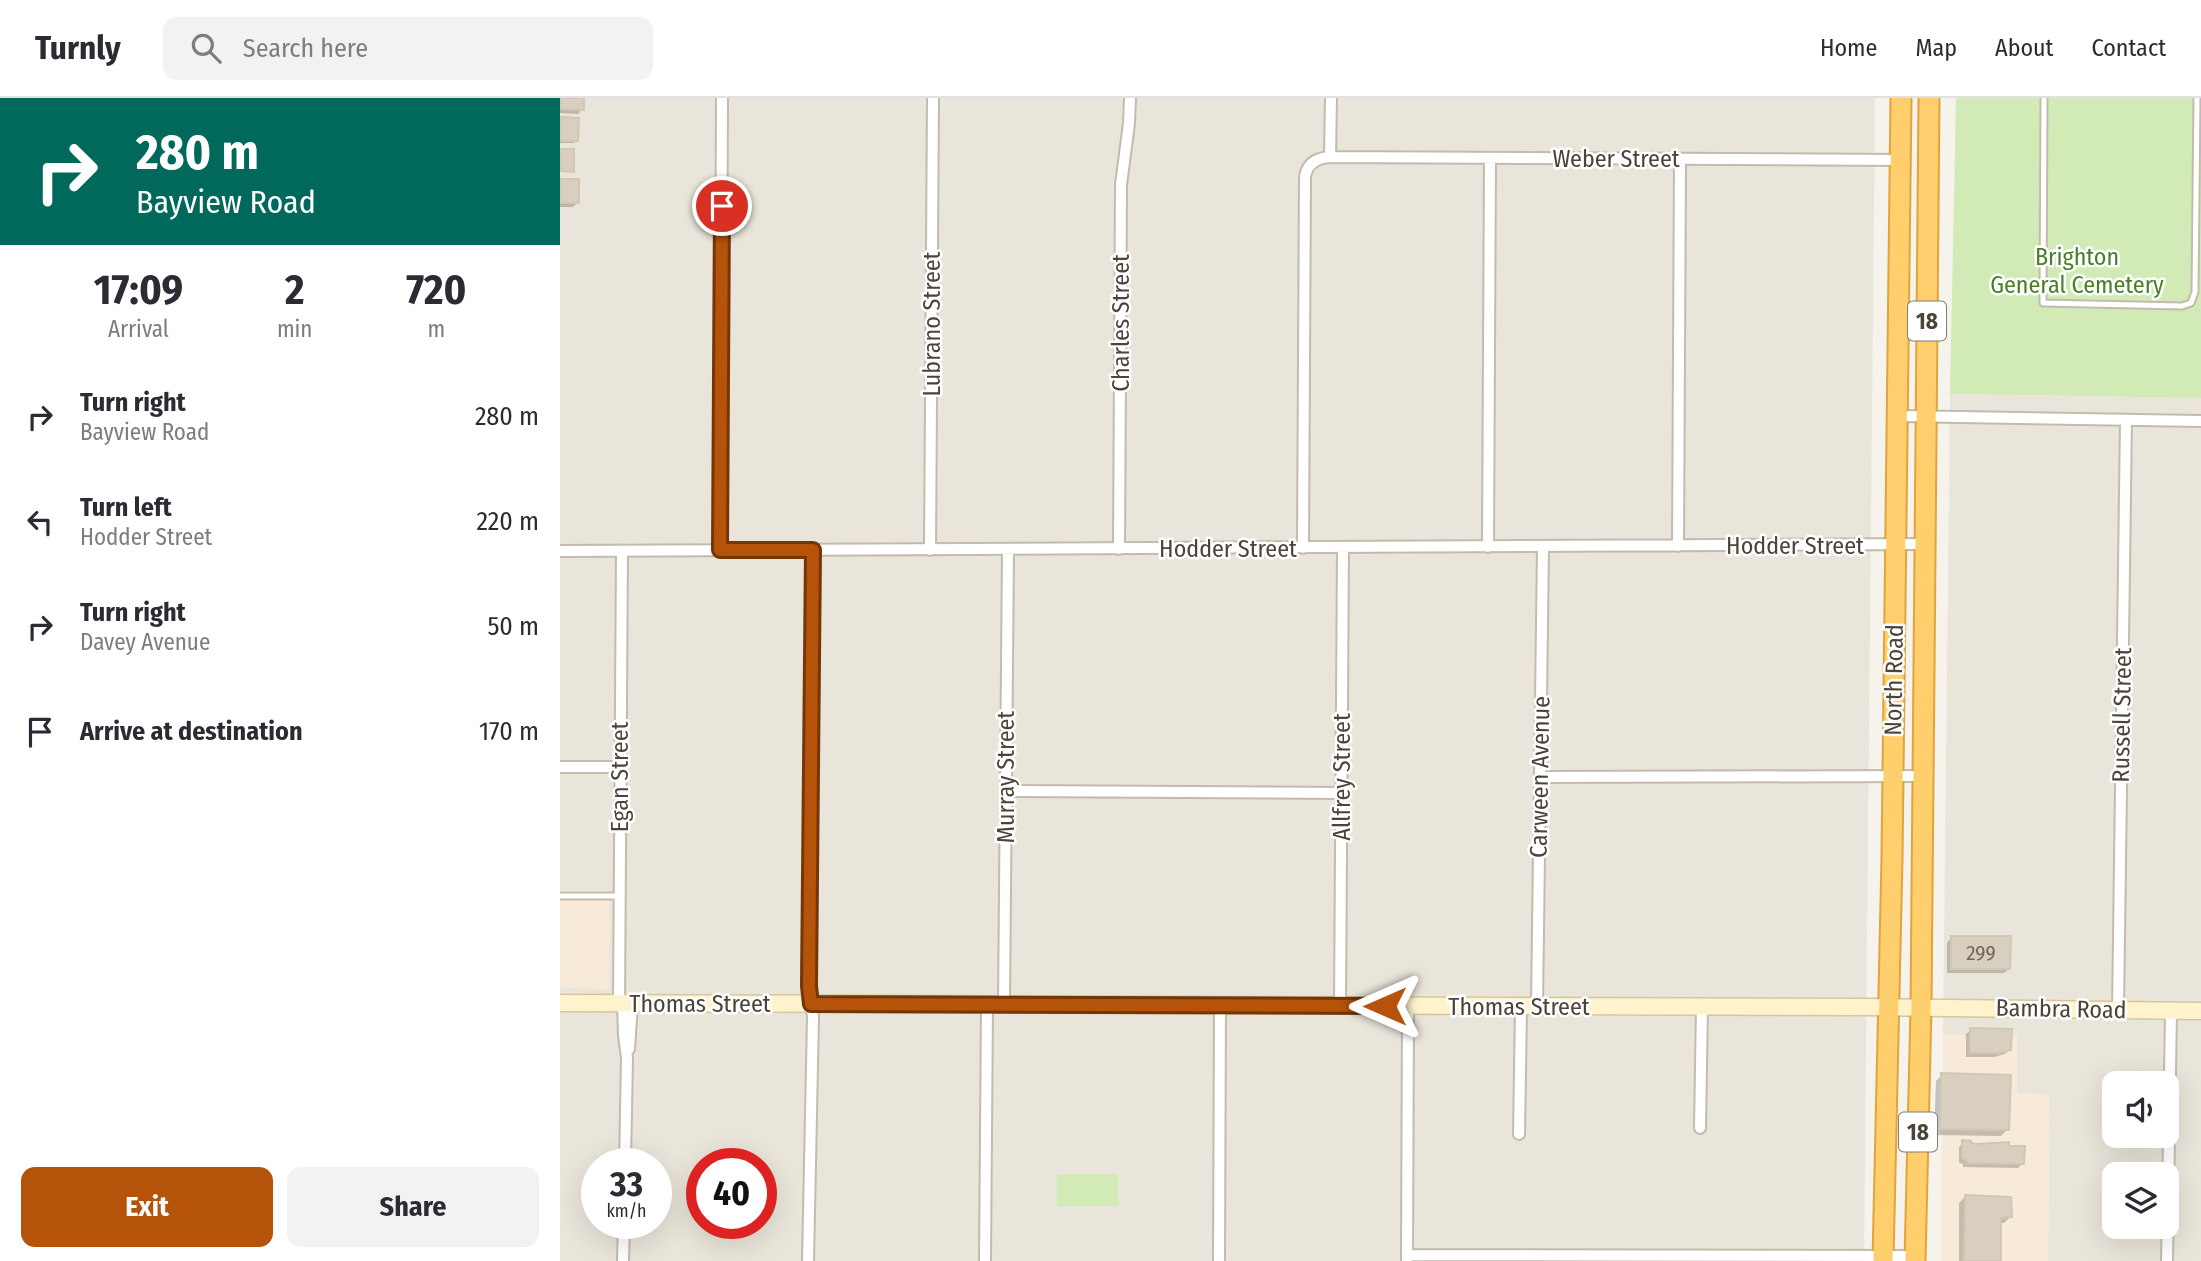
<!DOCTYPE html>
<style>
:root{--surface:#fff;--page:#f2f2f3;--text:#2b2b33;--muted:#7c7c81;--line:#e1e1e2;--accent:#b45309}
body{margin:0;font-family:"Fira Sans Condensed",sans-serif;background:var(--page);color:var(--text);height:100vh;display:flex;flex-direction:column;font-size:26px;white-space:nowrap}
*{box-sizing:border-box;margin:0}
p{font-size:23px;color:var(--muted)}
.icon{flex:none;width:38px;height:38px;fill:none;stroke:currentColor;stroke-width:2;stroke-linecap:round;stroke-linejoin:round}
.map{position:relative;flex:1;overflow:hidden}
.sheet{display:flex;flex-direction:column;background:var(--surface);width:560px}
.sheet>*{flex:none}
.guide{background:#00695c;color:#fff;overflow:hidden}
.tools{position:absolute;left:1542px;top:973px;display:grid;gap:14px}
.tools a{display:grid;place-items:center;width:77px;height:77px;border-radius:14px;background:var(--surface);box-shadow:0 7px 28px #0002;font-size:35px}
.speed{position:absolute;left:21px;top:1050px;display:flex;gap:14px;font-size:35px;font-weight:700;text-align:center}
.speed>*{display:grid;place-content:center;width:91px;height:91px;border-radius:50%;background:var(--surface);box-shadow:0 7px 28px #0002;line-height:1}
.speed small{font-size:18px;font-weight:400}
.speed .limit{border:10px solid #d22;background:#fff;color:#111}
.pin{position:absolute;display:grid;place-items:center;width:60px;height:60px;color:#fff;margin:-30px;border:4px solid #fff;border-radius:50%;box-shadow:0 2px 7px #0007}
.me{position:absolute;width:77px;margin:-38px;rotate:270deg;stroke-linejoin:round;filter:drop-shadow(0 0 5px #0008)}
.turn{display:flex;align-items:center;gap:24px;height:147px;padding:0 21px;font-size:32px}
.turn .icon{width:91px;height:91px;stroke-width:2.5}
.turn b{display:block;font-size:49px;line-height:60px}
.eta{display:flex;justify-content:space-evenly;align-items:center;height:119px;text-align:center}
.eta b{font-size:42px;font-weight:700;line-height:49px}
.button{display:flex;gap:14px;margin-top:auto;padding:14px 21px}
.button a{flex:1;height:80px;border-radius:14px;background:var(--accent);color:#fff;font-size:28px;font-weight:700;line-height:80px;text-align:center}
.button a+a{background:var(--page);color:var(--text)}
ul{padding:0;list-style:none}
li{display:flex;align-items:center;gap:21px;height:105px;padding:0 21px}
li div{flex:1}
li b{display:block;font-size:26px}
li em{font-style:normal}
header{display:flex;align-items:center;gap:42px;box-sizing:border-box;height:98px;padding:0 35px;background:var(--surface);border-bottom:2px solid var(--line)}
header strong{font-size:33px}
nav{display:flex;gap:38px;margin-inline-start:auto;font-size:24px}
.search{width:490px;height:63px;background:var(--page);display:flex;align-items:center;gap:18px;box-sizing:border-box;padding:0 24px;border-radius:14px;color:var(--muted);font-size:26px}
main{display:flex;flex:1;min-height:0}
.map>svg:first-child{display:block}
.residential{fill:#eae5da;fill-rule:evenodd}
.commercial{fill:#f7ead8}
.green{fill:#d2eab5}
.shadow{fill:#0003}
.building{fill:#d8cfc1;stroke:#d3c7b4;stroke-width:2}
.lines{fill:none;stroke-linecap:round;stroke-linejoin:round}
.lane-casing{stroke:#c2bbae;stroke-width:9}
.street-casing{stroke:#c2bbae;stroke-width:14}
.secondary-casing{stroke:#d6c79b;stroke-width:19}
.highway-casing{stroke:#e0a43c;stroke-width:23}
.lane{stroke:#fff;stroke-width:5}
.street{stroke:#fff;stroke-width:10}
.secondary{stroke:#fff3cd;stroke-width:16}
.highway{stroke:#ffcf6e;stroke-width:19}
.route-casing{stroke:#753606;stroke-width:18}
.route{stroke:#b45309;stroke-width:12}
.labels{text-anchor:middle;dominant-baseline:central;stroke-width:5;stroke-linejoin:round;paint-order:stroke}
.number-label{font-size:21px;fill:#6e675b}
.shield{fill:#fff;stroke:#817c74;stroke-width:2}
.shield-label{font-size:23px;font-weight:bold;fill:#4b4439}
.street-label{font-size:24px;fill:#4b4439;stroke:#fff}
.park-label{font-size:24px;fill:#4a7f2a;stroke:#fff}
</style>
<header>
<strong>Turnly</strong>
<div class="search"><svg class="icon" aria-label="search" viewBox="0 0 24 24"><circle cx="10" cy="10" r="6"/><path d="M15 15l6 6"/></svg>Search here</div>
<nav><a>Home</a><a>Map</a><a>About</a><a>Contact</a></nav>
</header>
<main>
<section class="sheet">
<div class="guide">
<div class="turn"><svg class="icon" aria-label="right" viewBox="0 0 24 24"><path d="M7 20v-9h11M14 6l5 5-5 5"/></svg><div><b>280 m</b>Bayview Road</div></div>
</div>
<div class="eta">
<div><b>17:09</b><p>Arrival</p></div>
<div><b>2</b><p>min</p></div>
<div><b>720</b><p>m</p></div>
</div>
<ul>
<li><svg class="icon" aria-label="right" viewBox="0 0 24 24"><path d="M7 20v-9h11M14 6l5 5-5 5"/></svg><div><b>Turn right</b><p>Bayview Road</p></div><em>280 m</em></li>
<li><svg class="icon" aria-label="left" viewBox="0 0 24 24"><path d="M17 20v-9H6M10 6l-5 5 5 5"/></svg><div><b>Turn left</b><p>Hodder Street</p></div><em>220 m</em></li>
<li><svg class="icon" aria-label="right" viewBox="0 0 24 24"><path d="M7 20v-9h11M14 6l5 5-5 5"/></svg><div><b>Turn right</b><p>Davey Avenue</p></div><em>50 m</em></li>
<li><svg class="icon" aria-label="arrive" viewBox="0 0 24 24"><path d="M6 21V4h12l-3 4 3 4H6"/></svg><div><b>Arrive at destination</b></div><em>170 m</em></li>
</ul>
<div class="button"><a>Exit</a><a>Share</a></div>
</section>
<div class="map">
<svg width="1641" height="1163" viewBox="0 0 1641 1163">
<rect width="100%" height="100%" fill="#f6f3ec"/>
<path class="residential" d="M0,0H1315L1304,1163H0ZM37,1066H96V1125H37ZM142,1066H201V1125H142Z
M1390,296L1641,300V1163H1488L1489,996H1457V937H1383ZM1554,985H1606V1038H1554ZM1554,1076H1606V1129H1554Z"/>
<path class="commercial" d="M0,792H50L49,891L0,890Z
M1383,937H1457V995L1489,996L1488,1163H1381Z"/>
<path class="green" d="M1396,0H1641V300L1390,296Z
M497,1076H558V1108H497Z"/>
<path class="shadow" d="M0,0H23L22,11L18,16L0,15Z
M0,21L16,42L14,45H0Z
M0,83L17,105L13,109H0Z
M1391,840L1449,871L1444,875H1387V845Z
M1411,932L1450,951L1445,956L1434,959H1406V936Z
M1382,977L1448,1031L1441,1038L1374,1037L1376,983Z
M1403,1044L1447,1049L1463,1065L1458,1070L1403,1069V1066L1399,1065V1049Z
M1405,1099L1450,1119L1444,1125H1439L1440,1163H1399V1105Z"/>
<path class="building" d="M0,0H24V12L0,11Z
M0,19L19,20L18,43H0Z
M0,51H14V74L0,73Z
M0,81H19V105H0Z
M1391,838H1451L1450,871H1391Z
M1410,930L1452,931L1451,952L1439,955H1410Z
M1381,975L1451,977L1449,1032L1380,1031Z
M1402,1042L1411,1043V1045L1417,1046L1449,1044V1048H1465L1464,1066L1407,1065V1062L1402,1061Z
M1405,1097L1451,1099L1452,1119L1441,1120V1163H1404Z"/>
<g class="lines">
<g class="lane-casing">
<path id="lane" d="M1484,0L1483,205L1622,208L1631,205L1635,194L1637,0
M0,798H59"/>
</g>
<g class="street-casing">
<path id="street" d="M770,59L771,0
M1339,318L1641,323
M1118,448L1120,61
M928,449L930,60
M743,450L745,79C747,65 757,60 770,59L1341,62
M559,451L561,87L569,25L570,0
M160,452L162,0
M370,452L373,0
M0,453L1365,446
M0,669H60
M980,679L1362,678
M446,693L782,695
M59,906L62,453
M63,906L64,937L67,960L65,1066
M444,906L448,452
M780,908L783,450
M977,909L983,449
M1558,912L1566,322
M69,951L72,905
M1140,1030L1142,909
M959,1036L961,909
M847,1157L1355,1158
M847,1161L848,909
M63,1163L64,1125
M248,1163L253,919L249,888L253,452
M425,1163L427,906
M659,1163L660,907
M1607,1163L1611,913"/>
</g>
<g class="secondary-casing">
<path id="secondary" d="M0,905L1305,909L1641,913"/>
</g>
<g class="highway-casing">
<path id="highway" d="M1323,1163L1332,760L1341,0
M1355,1163L1361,910L1369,0"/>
</g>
<use href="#lane" class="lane"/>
<use href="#street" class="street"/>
<use href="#secondary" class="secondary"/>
<use href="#highway" class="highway"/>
</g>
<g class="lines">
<g class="route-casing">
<path id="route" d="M162,108L160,452H253L249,888L251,906L825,908"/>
</g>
<use href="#route" class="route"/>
</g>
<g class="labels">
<g class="number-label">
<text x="1421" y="855">299</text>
</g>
<g class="shield">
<rect x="1348" y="203.5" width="38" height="39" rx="5"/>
<rect x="1339" y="1014.5" width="38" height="39" rx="5"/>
</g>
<g class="shield-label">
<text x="1367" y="223">18</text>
<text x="1358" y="1034">18</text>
</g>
<g class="street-label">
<text x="1056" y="61">Weber Street</text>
<text transform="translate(561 225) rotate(-90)">Charles Street</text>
<text transform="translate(372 226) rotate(-90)">Lubrano Street</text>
<text x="1235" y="448">Hodder Street</text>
<text x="668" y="451">Hodder Street</text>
<text transform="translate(1334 582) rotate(-89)">North Road</text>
<text transform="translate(1562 617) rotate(-89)">Russell Street</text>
<text transform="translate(60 679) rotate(-90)">Egan Street</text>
<text transform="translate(446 679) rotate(-90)">Murray Street</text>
<text transform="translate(782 679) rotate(-90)">Allfrey Street</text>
<text transform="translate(980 679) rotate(-89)">Carween Avenue</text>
<text x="140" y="906">Thomas Street</text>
<text x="959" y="909">Thomas Street</text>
<text transform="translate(1501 911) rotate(1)">Bambra Road</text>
</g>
<g class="park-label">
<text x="1517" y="159">Brighton<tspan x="1517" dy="28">General Cemetery</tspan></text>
</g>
</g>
</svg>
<div class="tools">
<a><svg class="icon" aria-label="sound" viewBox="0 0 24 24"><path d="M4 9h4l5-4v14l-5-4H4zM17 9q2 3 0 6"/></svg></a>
<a><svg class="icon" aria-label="layers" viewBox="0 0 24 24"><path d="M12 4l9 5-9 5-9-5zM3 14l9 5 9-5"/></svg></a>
</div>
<div class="speed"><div>33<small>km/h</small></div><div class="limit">40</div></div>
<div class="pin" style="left:162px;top:108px;background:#d93025"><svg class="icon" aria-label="arrive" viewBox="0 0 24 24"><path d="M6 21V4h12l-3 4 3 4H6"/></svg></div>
<svg class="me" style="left:825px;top:908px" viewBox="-20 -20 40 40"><path d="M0-17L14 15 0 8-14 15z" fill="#b45309" stroke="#fff" stroke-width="4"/></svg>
</div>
</main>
